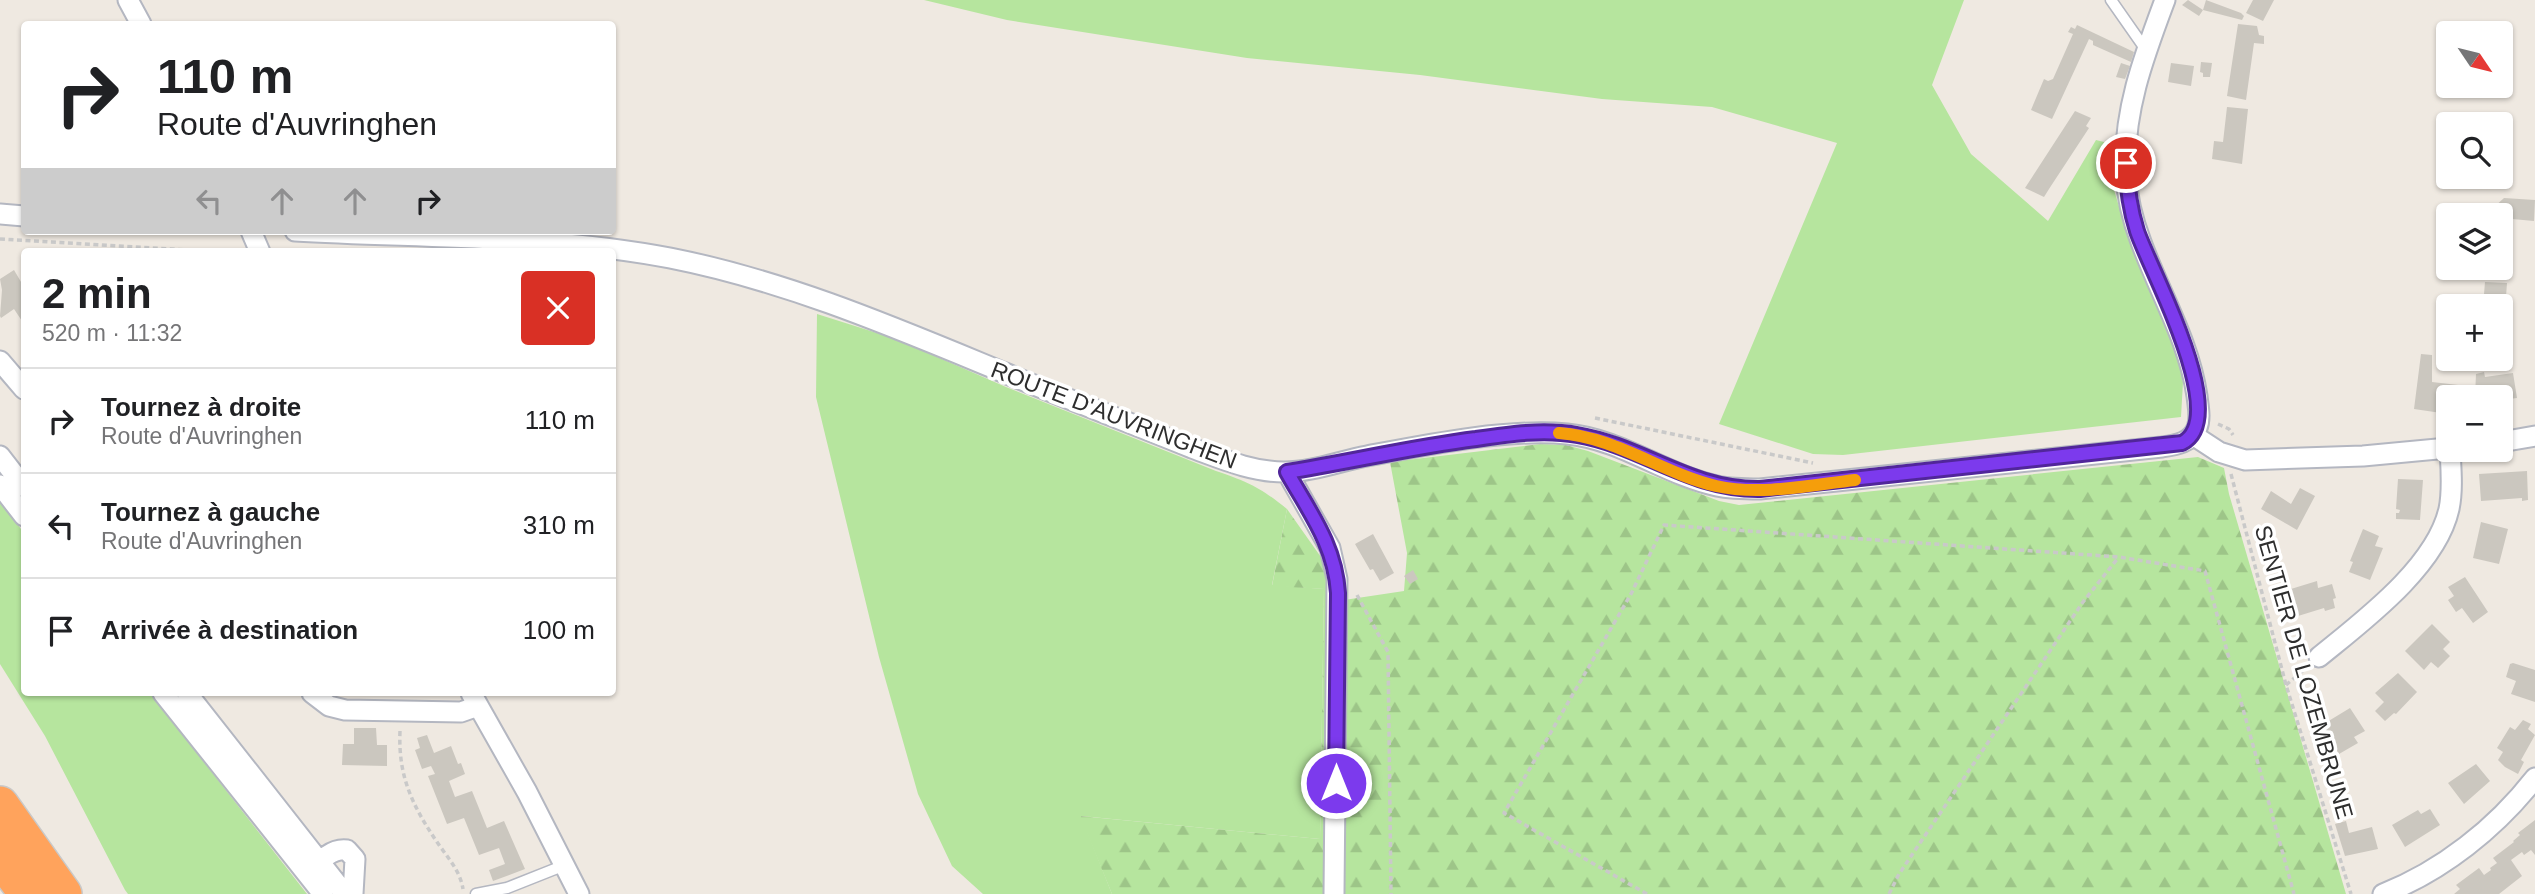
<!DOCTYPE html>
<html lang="fr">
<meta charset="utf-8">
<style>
:root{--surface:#fff;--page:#f6f6f6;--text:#202124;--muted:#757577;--line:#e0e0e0}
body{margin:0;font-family:Helvetica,sans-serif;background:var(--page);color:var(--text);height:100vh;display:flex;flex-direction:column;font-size:26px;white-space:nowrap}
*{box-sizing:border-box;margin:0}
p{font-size:23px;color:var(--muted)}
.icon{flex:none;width:38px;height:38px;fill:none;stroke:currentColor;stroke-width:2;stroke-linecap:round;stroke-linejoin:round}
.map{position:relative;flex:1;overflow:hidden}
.side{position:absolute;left:21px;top:248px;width:595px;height:448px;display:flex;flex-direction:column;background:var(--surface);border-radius:7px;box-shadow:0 2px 5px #0004}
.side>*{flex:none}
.banner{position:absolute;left:21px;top:21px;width:595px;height:214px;border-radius:7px;box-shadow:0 2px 5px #0004;background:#fff;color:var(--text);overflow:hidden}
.needle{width:46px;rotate:125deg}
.buttons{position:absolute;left:2436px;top:21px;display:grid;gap:14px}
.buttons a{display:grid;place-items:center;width:77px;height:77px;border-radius:7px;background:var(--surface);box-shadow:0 2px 5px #0004;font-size:35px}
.pin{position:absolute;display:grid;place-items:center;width:60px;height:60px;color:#fff;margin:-30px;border:4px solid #fff;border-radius:50%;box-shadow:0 2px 7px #0007}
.me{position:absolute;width:77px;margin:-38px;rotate:0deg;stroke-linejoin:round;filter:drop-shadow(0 0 5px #0008)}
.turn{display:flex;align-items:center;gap:24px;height:147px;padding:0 21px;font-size:32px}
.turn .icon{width:91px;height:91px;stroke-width:2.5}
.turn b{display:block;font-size:49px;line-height:60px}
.lanes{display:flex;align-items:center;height:66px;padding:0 21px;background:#0003;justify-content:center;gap:35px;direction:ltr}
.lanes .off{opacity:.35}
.round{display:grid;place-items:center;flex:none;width:74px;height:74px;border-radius:7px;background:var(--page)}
.summary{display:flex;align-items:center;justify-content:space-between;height:119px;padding:0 21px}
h1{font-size:42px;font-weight:700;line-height:52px}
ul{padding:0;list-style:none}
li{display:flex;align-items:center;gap:21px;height:105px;padding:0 21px;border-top:2px solid var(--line)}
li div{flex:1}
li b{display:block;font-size:26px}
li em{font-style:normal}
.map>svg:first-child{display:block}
.grass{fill:#b6e59e}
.forest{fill:url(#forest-firs)}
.building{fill:#cbc7bf}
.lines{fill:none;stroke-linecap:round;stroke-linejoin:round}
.lane-casing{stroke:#b4b7c1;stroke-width:13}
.street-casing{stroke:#b4b7c1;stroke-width:23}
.highway-casing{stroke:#c9c9c9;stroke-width:40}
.path{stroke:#c9c9c9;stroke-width:3.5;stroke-dasharray:5 3.5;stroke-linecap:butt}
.lane{stroke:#fff;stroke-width:10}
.street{stroke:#fff;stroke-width:19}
.highway{stroke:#ffa35c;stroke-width:37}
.route-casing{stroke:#51269a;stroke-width:18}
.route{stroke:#7c3aed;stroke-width:12}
.slow{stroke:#f59e0b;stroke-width:12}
.labels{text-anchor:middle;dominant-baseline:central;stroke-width:7;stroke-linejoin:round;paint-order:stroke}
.street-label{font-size:23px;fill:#2e2e2e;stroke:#fff}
</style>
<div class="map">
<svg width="2535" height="894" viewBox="0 0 2535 894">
<defs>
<pattern id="forest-firs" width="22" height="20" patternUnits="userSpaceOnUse" patternTransform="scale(1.75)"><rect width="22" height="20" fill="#b6e59e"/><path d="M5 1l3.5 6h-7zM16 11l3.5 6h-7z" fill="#9dc588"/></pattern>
</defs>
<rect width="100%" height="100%" fill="#efe9e1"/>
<path class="grass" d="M924,0H1964L1932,85L1971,154L2048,221L2096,140L2116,145L2114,190L2129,239L2179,361L2183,382L2181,417L1843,455L1813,454L1719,424L1837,143L1712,107L1602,99L1420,75L1247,58L1007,20Z
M817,314L896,339L1006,387L1216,471C1248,482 1260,487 1287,509L1272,585L1324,589L1320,839L1081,816L1112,894H983L952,866L918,794L879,657L816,397Z
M0,501L24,533V693H150L307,894H128L125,890L45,736L0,664Z"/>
<path class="forest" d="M1540,444L1566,445L1588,451L1719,501L1739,505L2198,457L2224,468L2229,494L2346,894H1112L1080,816L1320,839L1324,589L1272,586L1287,509L1328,567L1344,600L1404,591L1407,553L1390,462Z"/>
<path class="building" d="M2188,0L2203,10L2199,16L2182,5Z
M2206,0L2241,13L2244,16L2242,20L2203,10Z
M2253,0H2274L2263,21L2246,13Z
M2238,24L2257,26L2259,35L2264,36V44L2254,43L2246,100L2227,96Z
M2077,25L2134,52L2131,62L2093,45V41L2089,39L2052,119L2031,110L2044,79L2048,81L2053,79L2073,34L2068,32L2071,27L2075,29Z
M2201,62L2212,63L2210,77H2203V73L2200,72Z
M2121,63L2130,66L2125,79L2116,77Z
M2171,63L2194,66L2191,86L2168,82Z
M2227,107L2248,109L2242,164L2212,159L2214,141L2223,142Z
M2075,111L2091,118L2086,126L2089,128L2049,189L2044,197L2025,188Z
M2504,198L2535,200L2534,221L2512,219L2507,223L2493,208Z
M2468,268H2496V272L2468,270Z
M14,270L24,287V324L14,309L1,318L0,316L2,290L0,279Z
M2485,282L2507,283L2504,324H2501V306H2483Z
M2421,354L2432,355V382L2467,386L2465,397H2448V414L2414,409Z
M2484,372L2485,377L2513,373L2517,398L2501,400V397H2475L2476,374Z
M2527,471L2528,500L2522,501V498L2481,501L2479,474Z
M2398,479L2423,480L2420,520L2396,519V513H2399L2400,510L2396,509Z
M2300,488L2315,496L2297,530L2261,509L2271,491L2291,504Z
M2481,522L2508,529L2499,564L2473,558Z
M2363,529L2379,536L2375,546L2383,548L2370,580L2349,572L2353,562L2350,561Z
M1373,534L1394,573L1380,581L1373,569L1370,570L1355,544Z
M1413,570L1418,579L1410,584L1404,576Z
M2465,577L2488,612L2473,623L2462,608L2456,612L2448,600L2454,596L2448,587Z
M2317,581L2318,588L2332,584L2336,598L2333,599L2335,608L2325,611L2324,608L2298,616L2295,607L2286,610L2281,592Z
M2432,624L2450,642L2443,649L2450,656L2438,668L2431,662L2424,670L2405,651Z
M2513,663L2535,670V702L2511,694L2516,681L2506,677L2510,664Z
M2398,673L2417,692L2396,714L2394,713L2385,721L2375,711L2384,702L2375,693Z
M2350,708L2365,731L2354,737L2358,743L2339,754L2322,725Z
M2523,720L2531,724L2528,729L2535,735L2521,760L2524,762L2518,774L2505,767L2498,760L2503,752L2497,748L2510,727L2515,730Z
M354,728H376L377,745H387V766L342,765L343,744H354Z
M427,735L434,753L451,746L458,764L461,763L465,774L449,781L455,797L472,791L487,828L504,821L525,869L493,881L489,870L505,864L499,848L479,855L464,818L447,824L428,776L435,774L431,766L422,769L415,750L420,748L417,738Z
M2476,764L2490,781L2464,804L2448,783Z
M2430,809L2440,825L2405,847L2392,825L2418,810L2421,814Z
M2535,820V855L2531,850L2524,855L2522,852L2511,860L2522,876L2499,894H2454L2460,889L2456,885L2479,868L2484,875L2491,870L2490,868L2497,863L2493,858L2514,842L2513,841L2520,835L2518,833Z
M2346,821L2349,833L2372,827L2378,849L2345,856L2335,824Z"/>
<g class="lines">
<g class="lane-casing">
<path id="lane" d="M2111,0L2146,50
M476,894L507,888L565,865"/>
</g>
<g class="street-casing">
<path id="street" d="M128,0L141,24
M0,214L24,216
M251,231L260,252
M295,231C417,238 551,235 670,258C787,281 896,328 1005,373C1067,399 1130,423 1192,448C1222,459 1252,472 1284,472C1312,472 1340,461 1367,456C1425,445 1509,428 1567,434C1621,439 1665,475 1717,486C1731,489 1746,489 1760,489L2162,447C2176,445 2191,443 2197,428C2201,418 2198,406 2197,396C2189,341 2160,294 2141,242C2133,221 2127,198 2126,175C2122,114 2144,56 2165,0
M0,361L24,389
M2193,435L2219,452L2245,460L2363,456L2448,448
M2501,442L2535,436
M0,456L24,487
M1287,472L1330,548L1337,579L1334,894
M0,485L24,516
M2319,657C2363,621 2436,567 2449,509C2453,490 2451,469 2450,450
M163,693L323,894
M187,693L345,894
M312,693L329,706L345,710L461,712L478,706
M471,693L527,792L579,894
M312,870C321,860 332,848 347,850L355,859L353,894
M2383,894C2442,871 2496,828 2535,778"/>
</g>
<g class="highway-casing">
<path id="highway" d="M0,805L63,894
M0,856L28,894"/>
</g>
<path class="path" d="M0,239L221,252
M1595,418L1813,463
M2218,424L2229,429L2233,435
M2231,474L2286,685L2351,894
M1357,595L1388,652L1391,894
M2286,685L2306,668
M400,731C398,776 412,805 437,842C447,857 460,870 463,889
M1647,894L1504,813L1631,594L1664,525L2119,557L2205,571L2294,894
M1889,894L1899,874L2083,602L2118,558"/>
<use href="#lane" class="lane"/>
<use href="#street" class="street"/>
<use href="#highway" class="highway"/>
</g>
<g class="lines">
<g class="route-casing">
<path id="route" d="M1336,783L1338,593C1335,545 1310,513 1287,472C1350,462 1412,447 1476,439C1509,434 1544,429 1577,435C1643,446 1689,490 1760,489L2182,443C2232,418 2150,270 2137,231C2130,209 2127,186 2126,163"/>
</g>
<use href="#route" class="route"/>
<path class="slow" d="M1559,433C1616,437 1662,473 1716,486C1761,496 1811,485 1855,480"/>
</g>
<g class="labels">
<g class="street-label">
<text transform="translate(1114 415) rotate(21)">ROUTE D'AUVRINGHEN</text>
<text transform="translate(2304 672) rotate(74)">SENTIER DE LOZEMBRUNE</text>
</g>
</g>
</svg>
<div class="buttons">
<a><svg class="needle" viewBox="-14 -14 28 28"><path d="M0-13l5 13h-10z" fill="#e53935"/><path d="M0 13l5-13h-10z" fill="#757577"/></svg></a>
<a><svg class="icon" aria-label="search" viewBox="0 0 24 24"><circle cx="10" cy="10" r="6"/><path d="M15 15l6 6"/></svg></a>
<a><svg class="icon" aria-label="layers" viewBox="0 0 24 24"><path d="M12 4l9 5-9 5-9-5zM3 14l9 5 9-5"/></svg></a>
<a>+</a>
<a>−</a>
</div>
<div class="pin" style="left:2126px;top:163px;background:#d93025"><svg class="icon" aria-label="arrive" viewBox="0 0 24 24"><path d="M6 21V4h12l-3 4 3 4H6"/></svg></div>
<svg class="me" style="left:1336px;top:783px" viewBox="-20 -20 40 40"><circle r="17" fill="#7c3aed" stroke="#fff" stroke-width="3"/><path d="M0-11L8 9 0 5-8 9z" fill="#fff"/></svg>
<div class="banner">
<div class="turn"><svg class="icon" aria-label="right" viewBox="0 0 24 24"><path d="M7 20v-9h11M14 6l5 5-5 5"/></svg><div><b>110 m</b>Route d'Auvringhen</div></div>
<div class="lanes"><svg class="icon off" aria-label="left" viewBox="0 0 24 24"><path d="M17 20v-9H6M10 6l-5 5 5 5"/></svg><svg class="icon off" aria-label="ahead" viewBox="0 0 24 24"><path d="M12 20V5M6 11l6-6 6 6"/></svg><svg class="icon off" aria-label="ahead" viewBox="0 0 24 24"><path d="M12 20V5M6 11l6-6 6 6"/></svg><svg class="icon" aria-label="right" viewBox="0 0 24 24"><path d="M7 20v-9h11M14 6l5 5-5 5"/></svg></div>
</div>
<section class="side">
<div class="summary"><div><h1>2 min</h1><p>520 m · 11:32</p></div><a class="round" style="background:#d93025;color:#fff"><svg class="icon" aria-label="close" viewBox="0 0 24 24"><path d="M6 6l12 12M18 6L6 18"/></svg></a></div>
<ul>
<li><svg class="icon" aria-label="right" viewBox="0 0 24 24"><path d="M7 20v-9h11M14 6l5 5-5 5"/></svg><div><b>Tournez à droite</b><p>Route d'Auvringhen</p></div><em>110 m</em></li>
<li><svg class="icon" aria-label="left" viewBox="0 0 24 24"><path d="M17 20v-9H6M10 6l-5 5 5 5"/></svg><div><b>Tournez à gauche</b><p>Route d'Auvringhen</p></div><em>310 m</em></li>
<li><svg class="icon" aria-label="arrive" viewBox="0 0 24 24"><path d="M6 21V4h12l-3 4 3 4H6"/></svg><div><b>Arrivée à destination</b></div><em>100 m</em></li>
</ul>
</section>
</div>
